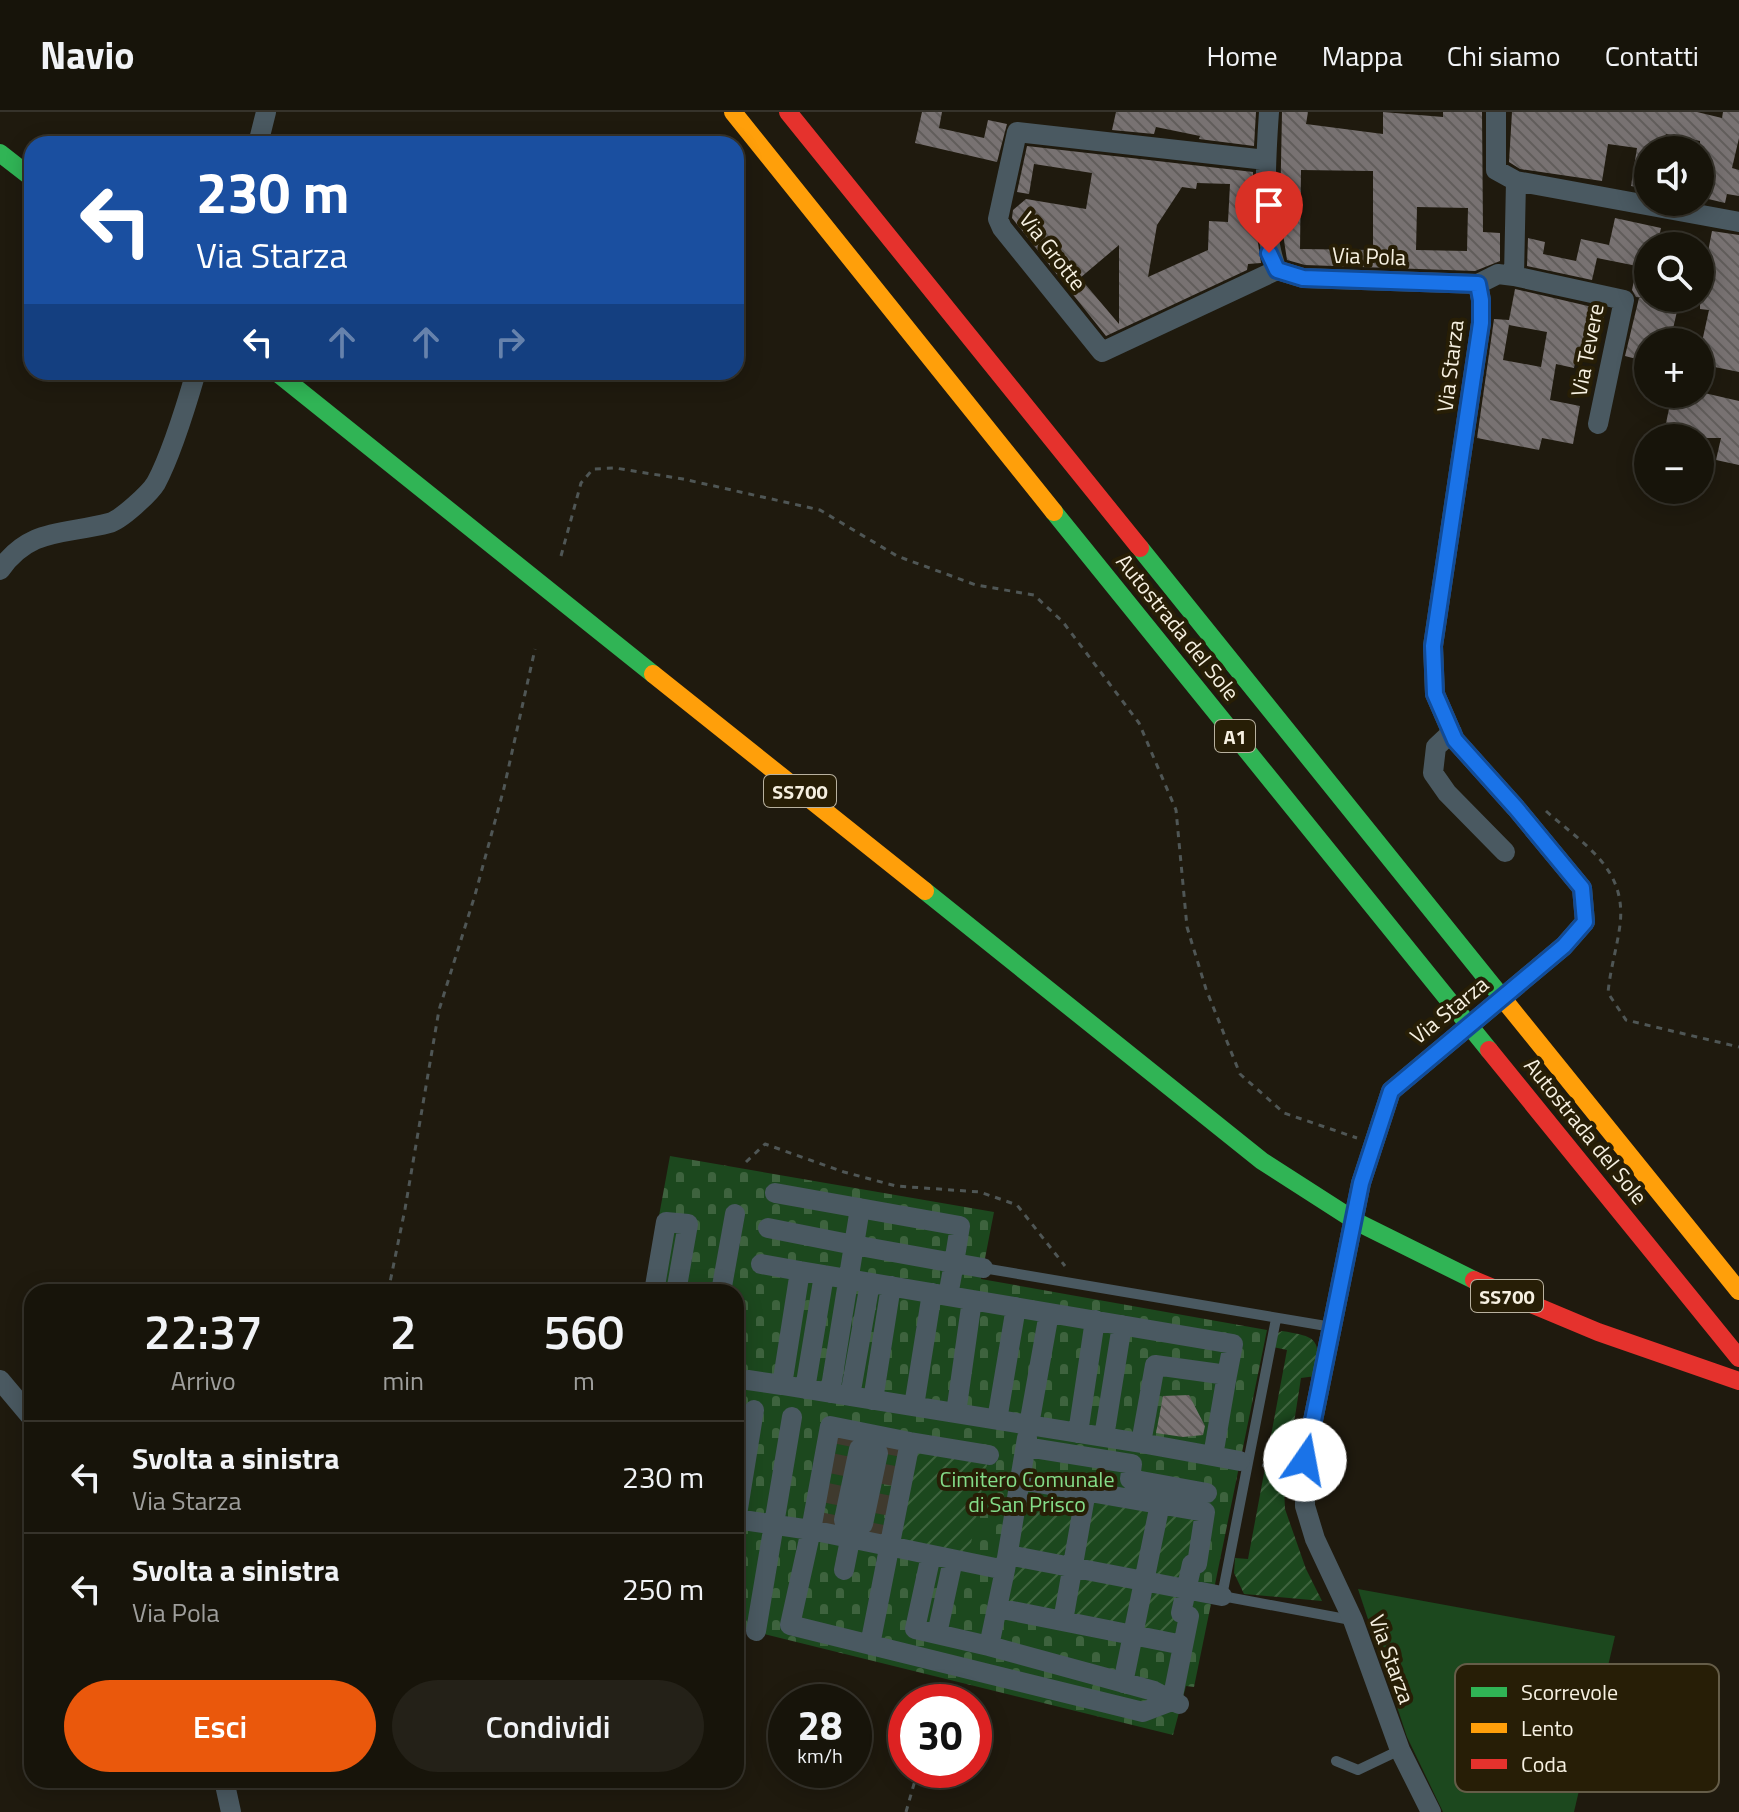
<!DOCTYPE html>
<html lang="it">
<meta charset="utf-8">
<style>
:root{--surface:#17140a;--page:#242118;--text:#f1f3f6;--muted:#9e9e9c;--line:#36332b;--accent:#ea580c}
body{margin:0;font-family:"Titillium Web",sans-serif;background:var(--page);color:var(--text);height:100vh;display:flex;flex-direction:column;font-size:30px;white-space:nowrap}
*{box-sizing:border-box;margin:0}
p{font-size:26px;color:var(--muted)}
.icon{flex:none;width:44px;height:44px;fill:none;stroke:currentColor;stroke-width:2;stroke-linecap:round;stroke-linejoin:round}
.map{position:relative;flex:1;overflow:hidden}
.drawer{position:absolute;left:24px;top:1172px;width:720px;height:504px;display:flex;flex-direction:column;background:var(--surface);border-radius:24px;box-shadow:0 4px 20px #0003,0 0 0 2px var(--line)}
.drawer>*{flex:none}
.top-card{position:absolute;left:24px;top:24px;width:720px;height:244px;border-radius:24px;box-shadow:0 4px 20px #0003,0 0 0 2px var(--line);background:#1a4fa0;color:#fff;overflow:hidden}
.buttons{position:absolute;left:1634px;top:24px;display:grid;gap:16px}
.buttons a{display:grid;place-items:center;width:80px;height:80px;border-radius:50%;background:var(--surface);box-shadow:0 4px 20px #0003,0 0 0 2px var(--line);font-size:40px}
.speed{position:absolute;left:768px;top:1572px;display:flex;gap:16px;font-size:40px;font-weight:700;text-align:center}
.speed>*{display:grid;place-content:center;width:104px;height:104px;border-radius:50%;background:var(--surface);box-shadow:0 4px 20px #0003,0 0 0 2px var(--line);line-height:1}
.speed small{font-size:20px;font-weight:400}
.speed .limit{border:12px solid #d22;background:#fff;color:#111}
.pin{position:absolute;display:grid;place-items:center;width:68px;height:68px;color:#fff;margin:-82px -34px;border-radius:50% 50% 50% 0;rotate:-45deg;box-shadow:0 0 8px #0007}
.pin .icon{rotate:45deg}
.me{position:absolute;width:88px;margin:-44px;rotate:12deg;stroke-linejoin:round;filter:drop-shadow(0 0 6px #0008)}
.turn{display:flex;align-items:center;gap:28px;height:168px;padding:0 40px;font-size:36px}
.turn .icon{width:104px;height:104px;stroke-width:2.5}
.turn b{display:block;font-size:56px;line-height:68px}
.lanes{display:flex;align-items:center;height:76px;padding:0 40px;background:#0003;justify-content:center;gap:40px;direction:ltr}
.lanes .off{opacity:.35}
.eta{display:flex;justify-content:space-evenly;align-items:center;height:136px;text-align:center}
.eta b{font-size:48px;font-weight:600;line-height:56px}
.cta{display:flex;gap:16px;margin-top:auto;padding:16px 40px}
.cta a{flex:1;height:92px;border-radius:48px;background:var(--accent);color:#fff;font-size:32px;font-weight:600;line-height:92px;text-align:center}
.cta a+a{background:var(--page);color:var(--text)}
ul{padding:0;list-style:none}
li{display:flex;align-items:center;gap:24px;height:112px;padding:0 40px;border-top:2px solid var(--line)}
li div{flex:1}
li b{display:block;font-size:30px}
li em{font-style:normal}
header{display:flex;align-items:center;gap:48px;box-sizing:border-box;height:112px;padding:0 40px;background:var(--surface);border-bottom:2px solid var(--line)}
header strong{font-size:38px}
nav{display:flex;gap:44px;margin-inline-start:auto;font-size:28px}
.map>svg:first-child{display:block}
.grass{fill:#1c481e}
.cemetery{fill:url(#cemetery-stones)}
.garden{fill:url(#garden-furrows)}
.building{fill:url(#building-back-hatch);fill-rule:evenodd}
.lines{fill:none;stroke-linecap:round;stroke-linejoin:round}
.street-tunnel{stroke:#3f3a2e;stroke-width:20;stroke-dasharray:20 10;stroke-linecap:butt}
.path{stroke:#4f5655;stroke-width:3;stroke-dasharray:6 6;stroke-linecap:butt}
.lane{stroke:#4a5961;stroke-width:10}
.street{stroke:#4a5961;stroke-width:20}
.fast{stroke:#30b455;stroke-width:18}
.slow{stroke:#ff9f0a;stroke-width:18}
.jam{stroke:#e5322d;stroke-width:18}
.route-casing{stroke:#114b97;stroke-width:20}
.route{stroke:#1a73e8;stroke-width:14}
.labels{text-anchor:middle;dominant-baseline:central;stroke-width:8;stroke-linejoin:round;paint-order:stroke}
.shield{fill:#271e06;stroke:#b8b19f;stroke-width:2}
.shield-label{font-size:20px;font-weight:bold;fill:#f6f0e1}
.street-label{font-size:22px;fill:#f6f0e1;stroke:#271e06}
.park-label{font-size:22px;fill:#84dd89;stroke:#271e06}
.key{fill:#271e06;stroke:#655d48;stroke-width:2}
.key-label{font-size:22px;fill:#f6f0e1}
</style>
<header>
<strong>Navio</strong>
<nav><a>Home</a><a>Mappa</a><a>Chi siamo</a><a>Contatti</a></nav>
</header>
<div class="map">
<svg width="1739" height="1700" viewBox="0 0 1739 1700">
<defs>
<pattern id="cemetery-stones" width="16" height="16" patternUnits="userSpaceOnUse" patternTransform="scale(2)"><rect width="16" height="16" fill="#1c481e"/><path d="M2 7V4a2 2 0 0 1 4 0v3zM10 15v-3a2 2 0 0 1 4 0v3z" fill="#3e633e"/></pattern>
<pattern id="garden-furrows" width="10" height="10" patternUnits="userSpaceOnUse" patternTransform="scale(2)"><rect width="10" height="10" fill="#1c481e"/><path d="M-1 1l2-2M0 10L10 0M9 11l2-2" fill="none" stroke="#3e633e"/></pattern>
<pattern id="building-back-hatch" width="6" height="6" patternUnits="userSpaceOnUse" patternTransform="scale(2)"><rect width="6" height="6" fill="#787272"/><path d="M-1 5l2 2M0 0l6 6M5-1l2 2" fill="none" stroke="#615d5b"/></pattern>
</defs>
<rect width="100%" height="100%" fill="#1f1a0e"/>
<path class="grass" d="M1358,1477L1615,1524L1574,1700H1443L1407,1625Z"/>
<path class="cemetery" d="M670,1044L994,1100L981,1167L1267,1218L1194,1575L1186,1574L1173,1623L736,1515V1180H645Z"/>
<path class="garden" d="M1282,1219C1319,1225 1320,1227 1316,1264L1301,1266L1284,1375L1285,1397L1306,1457L1322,1489L1244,1482L1234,1461L1235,1446L1248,1447L1287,1238L1273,1235L1276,1222Z
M910,1330L989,1343L967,1451L890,1434Z
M1021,1368L1205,1400L1183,1533L997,1496Z"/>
<path class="building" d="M922,0H942L939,16L984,26L988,8L1007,12L997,50L915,31Z
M1116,0H1256L1254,34L1199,27L1200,24L1156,15L1154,22L1112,18Z
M1282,0H1308L1306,12L1383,22V0L1443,5V0H1482L1483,120L1500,121V149L1475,159L1305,153L1287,148L1280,102ZM1301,58L1373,59V138L1300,137ZM1417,95L1468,96L1467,139L1416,138Z
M1512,0H1697L1722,6L1723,0H1739V26L1732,56L1739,58V84L1727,82L1725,91L1700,85V29L1666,22L1663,38H1648V77L1631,74L1637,36L1608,32L1602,69L1520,57L1509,50Z
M1027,34L1253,60L1254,104L1261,151L1248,152L1247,158L1106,224L1012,106L1013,98L1026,87L1086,97L1092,61L1034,52L1029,82L1017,80ZM1197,71L1230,72L1228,110L1209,109L1208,138L1148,165L1157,113L1182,75L1196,77ZM1119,133V212L1080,166Z
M1615,106L1661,116L1657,134H1648V186H1680L1670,230H1648V250L1625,244L1639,186H1643L1636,185L1632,178L1637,154L1597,146L1592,168L1527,154L1528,126L1545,130L1543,142L1576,149L1581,127L1609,133Z
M1712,119L1739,123V260L1700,252V239L1709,198L1700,197V181Z
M1515,177L1605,198L1600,225L1594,224L1592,238L1578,235L1574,256L1556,252L1550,288L1580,294L1573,332L1542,326L1539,338L1477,326L1494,207L1509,208ZM1509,213L1547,220L1541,255L1503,248Z
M1700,280L1739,289V353L1716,348L1721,326H1663L1672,282H1700Z
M1189,1283L1205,1314L1203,1323L1183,1325L1156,1321L1163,1284Z"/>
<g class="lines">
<path class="street-tunnel" d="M828,1422L849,1318
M872,1431L892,1327"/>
<path class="path" d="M561,444L581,371L593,357L615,356L683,367L820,398L897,444L976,473L1034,483L1063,510L1139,611L1176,698L1187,815L1206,877L1240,962L1284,1001L1357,1026
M1546,699C1584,733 1627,756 1620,813C1617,836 1610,858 1608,881L1626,908L1739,935
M746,1050L765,1032L844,1060L896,1074L980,1080L1017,1093L1065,1154
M388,1180L405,1097L439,898L475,783L504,676L535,537
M1262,1353L1286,1358
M939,1590L942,1580
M906,1700L918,1658"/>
<path class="lane" d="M983,1156L1332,1215
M1276,1207L1222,1484L1351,1508
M1336,1649L1358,1658L1400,1638"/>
<path class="street" d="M1269,0C1266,42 1261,121 1277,158L1303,166L1478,172L1498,162L1514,164L1516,69L1739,110
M1496,0V58L1516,69
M258,32L266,0
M1266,48L1017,20L998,107L1002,116L1102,240L1277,158
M1514,164L1624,188L1598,312
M0,458C30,415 65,423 109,411C121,408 150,381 156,371C171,343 187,291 196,260
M1452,620L1436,635L1433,661L1447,681L1505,740
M775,1081L960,1114L954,1151L854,1133L830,1281
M768,1116L854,1133L860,1096
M761,1152L800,1159
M654,1180L666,1110L688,1112L676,1180
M721,1180L735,1102
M948,1184L954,1151L983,1156
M0,1268L32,1306
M748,1268L782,1273
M805,1277L824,1163
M850,1284L870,1171
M873,1288L891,1174
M914,1294L932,1181
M956,1301L972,1188
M997,1308L1016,1195
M1029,1313L1049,1201
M1078,1321L1095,1208
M1104,1325L1122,1213
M1141,1331L782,1273L800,1159L1233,1232L1227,1263
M1026,1335L1132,1352L1130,1367L1207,1381
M859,1337L878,1341L863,1412L844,1408Z
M989,1343L910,1330L830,1314L811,1418L1005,1458L1027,1326
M1213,1344L1227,1263L1155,1253L1141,1331L1240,1349
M736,1407L811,1418L790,1513L1143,1600L1172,1589L1189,1504L1181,1501L1192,1452H1197L1205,1400L1021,1368
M736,1409L754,1298
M931,1443L915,1517L989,1534
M1008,1443L1222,1484
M844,1458L853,1413
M1005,1458L989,1534L1154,1579L1179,1592
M997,1496L1183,1533
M1063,1509L1086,1379
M756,1519L792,1305
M937,1522L953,1448
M870,1533L910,1330
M1123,1571L1160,1392
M224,1668L231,1700
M1431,1700L1400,1638L1353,1508L1315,1427L1305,1394V1348L1361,1071L1391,979L1564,834L1585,810L1582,776L1516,696L1455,628L1435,582L1433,534L1481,211V188L1478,172"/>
<path class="fast" d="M0,41L32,66
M276,260L653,562
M1054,400L1489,938
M1140,436L1504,888
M925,779L1262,1049L1357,1110L1474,1168"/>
<path class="slow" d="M733,0L1054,400
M653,562L925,779
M1504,888L1739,1179"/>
<path class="jam" d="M788,0L1140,436
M1489,938L1739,1246
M1474,1168L1598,1220L1739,1269"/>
</g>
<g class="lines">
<g class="route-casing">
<path id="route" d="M1269,141L1277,158L1303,166L1478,172L1481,188V211L1433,534L1435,582L1455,628L1516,696L1582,776L1585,810L1564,834L1391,979L1361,1071L1305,1348"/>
</g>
<use href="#route" class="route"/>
</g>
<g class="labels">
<g class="shield">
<rect x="1215" y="608" width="40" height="32" rx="6"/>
<rect x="764" y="663" width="72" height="32" rx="6"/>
<rect x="1471" y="1168" width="72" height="32" rx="6"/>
</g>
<g class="shield-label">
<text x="1235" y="624">A1</text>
<text x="800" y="679">SS700</text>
<text x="1507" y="1184">SS700</text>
</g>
<g class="street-label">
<text transform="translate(1053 139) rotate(52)">Via Grotte</text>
<text transform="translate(1369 144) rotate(2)">Via Pola</text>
<text transform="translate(1587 238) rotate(-79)">Via Tevere</text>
<text transform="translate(1450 254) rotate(-83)">Via Starza</text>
<text transform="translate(1178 515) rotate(51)">Autostrada del Sole</text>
<text transform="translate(1449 898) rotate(-39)">Via Starza</text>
<text transform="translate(1586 1019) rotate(51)">Autostrada del Sole</text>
<text transform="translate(1392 1547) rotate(70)">Via Starza</text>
</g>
<g class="park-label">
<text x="1027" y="1367">Cimitero Comunale<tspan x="1027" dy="25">di San Prisco</tspan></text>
</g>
</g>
<rect x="1455" y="1552" width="264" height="128" rx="12" class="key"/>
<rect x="1471" y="1575" width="36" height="10" fill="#30b455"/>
<rect x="1471" y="1611" width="36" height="10" fill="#ff9f0a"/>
<rect x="1471" y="1647" width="36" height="10" fill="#e5322d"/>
<g class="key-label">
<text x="1521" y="1588">Scorrevole</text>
<text x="1521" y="1624">Lento</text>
<text x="1521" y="1660">Coda</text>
</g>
</svg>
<div class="buttons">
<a><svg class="icon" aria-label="sound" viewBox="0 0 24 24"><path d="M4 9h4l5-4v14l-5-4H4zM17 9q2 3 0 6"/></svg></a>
<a><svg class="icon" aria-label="search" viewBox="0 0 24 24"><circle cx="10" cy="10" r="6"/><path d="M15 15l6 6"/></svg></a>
<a>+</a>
<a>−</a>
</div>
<div class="speed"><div>28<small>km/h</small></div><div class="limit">30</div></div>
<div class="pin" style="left:1269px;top:141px;background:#d93025"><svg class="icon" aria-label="arrive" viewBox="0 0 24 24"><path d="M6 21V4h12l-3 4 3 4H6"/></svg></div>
<svg class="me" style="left:1305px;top:1348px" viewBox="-20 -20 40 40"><circle r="19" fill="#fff"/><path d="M0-13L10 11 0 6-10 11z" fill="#1a73e8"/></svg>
<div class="top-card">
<div class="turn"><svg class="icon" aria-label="left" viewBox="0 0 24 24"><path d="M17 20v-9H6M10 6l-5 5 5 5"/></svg><div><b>230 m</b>Via Starza</div></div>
<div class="lanes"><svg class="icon" aria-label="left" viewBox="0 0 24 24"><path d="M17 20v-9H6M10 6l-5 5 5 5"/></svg><svg class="icon off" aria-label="ahead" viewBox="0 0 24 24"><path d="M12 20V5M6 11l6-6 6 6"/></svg><svg class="icon off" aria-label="ahead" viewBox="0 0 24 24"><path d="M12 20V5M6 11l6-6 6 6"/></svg><svg class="icon off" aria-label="right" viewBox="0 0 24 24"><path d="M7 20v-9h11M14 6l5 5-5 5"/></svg></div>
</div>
<section class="drawer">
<div class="eta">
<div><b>22:37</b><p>Arrivo</p></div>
<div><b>2</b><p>min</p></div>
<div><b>560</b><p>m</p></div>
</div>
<ul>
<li><svg class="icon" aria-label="left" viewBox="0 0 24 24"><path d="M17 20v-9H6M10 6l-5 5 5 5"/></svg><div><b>Svolta a sinistra</b><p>Via Starza</p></div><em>230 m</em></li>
<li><svg class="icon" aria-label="left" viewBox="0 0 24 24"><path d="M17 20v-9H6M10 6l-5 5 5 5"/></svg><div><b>Svolta a sinistra</b><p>Via Pola</p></div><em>250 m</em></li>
</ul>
<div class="cta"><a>Esci</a><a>Condividi</a></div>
</section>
</div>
